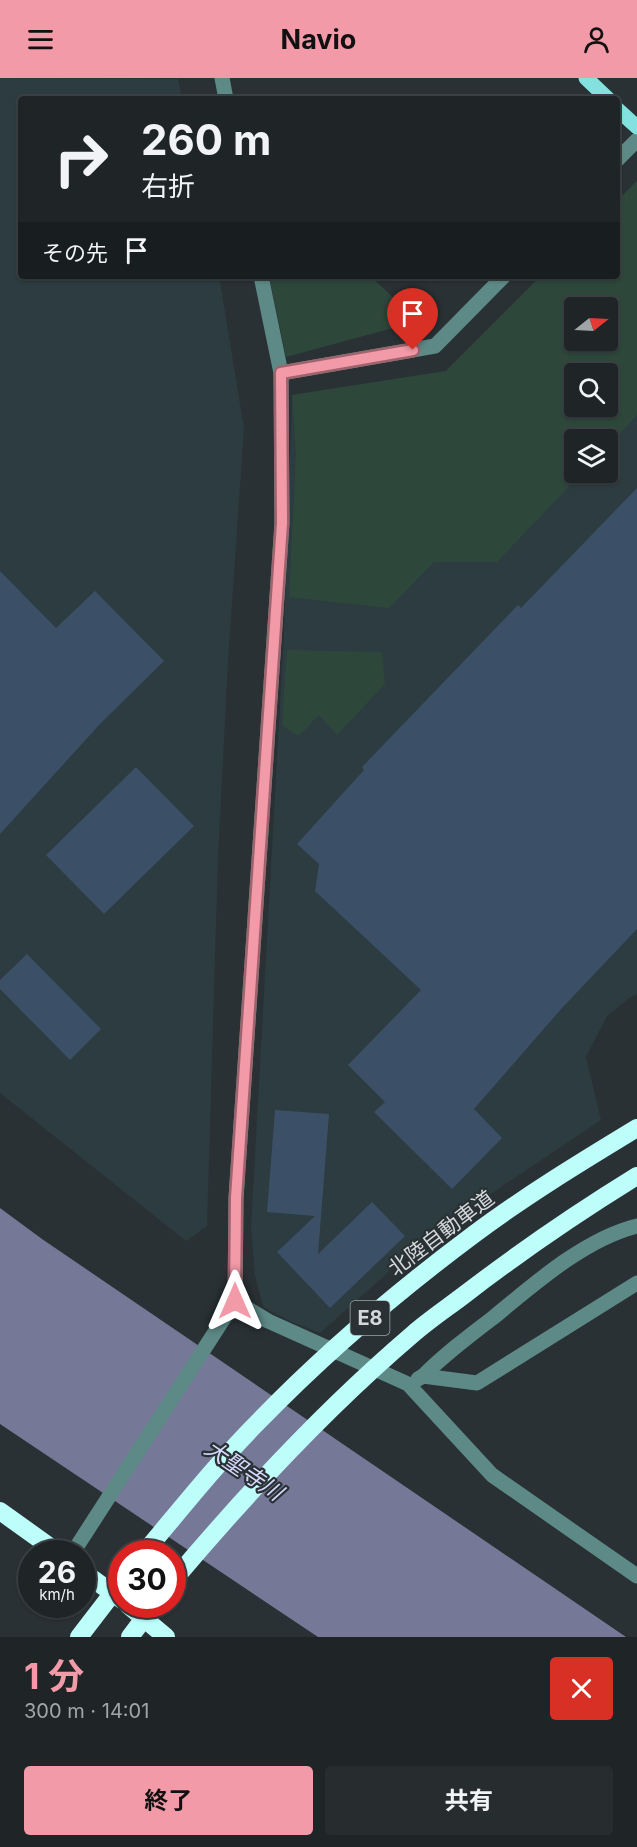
<!DOCTYPE html>
<html lang="ja">
<meta charset="utf-8">
<style>
:root{--surface:#1f2527;--page:#272d2f;--text:#f1f3f6;--muted:#a1a5a7;--line:#3c4244;--accent:#f39aa8}
body{margin:0;font-family:Inter,"Noto Sans JP",sans-serif;background:var(--page);color:var(--text);height:100vh;display:flex;flex-direction:column;font-size:22px;white-space:nowrap}
*{box-sizing:border-box;margin:0}
p{font-size:20px;color:var(--muted)}
.icon{flex:none;width:33px;height:33px;fill:none;stroke:currentColor;stroke-width:2;stroke-linecap:round;stroke-linejoin:round}
.map{position:relative;height:1559px;overflow:hidden}
.drawer{display:flex;flex-direction:column;background:var(--surface);flex:1}
.drawer>*{flex:none}
.banner{position:absolute;left:18px;top:18px;width:602px;height:183px;border-radius:6px;box-shadow:0 2px 4px #0004,0 0 0 2px var(--line);background:#1f2527;color:var(--text);overflow:hidden}
.needle{width:39px;rotate:72deg}
.buttons{position:absolute;left:564px;top:219px;display:grid;gap:12px}
.buttons a{display:grid;place-items:center;width:54px;height:54px;border-radius:6px;background:var(--surface);box-shadow:0 2px 4px #0004,0 0 0 2px var(--line);font-size:30px}
.speed{position:absolute;left:18px;top:1462px;display:flex;gap:12px;font-size:30px;font-weight:700;text-align:center}
.speed>*{display:grid;place-content:center;width:78px;height:78px;border-radius:50%;background:var(--surface);box-shadow:0 2px 4px #0004,0 0 0 2px var(--line);line-height:1}
.speed small{font-size:15px;font-weight:400}
.speed .limit{border:9px solid #d22;background:#fff;color:#111}
.pin{position:absolute;display:grid;place-items:center;width:51px;height:51px;color:#fff;margin:-62px -26px;border-radius:50% 50% 50% 0;rotate:-45deg;box-shadow:0 0 6px #0007}
.pin .icon{rotate:45deg}
.me{position:absolute;width:66px;margin:-33px;rotate:0deg;stroke-linejoin:round;filter:drop-shadow(0 0 4px #0008)}
.turn{display:flex;align-items:center;gap:21px;height:126px;padding:0 24px;font-size:27px}
.turn .icon{width:78px;height:78px;stroke-width:2.5}
.turn b{display:block;font-size:42px;line-height:51px}
.then{display:flex;align-items:center;height:57px;padding:0 24px;background:#0003;gap:12px;font-size:22px}
.round{display:grid;place-items:center;flex:none;width:63px;height:63px;border-radius:6px;background:var(--page)}
.headline{display:flex;align-items:center;justify-content:space-between;height:102px;padding:0 24px}
h1{font-size:36px;font-weight:700;line-height:45px;color:var(--accent)}
.button{display:flex;gap:12px;margin-top:auto;padding:12px 24px}
.button a{flex:1;height:69px;border-radius:6px;background:var(--accent);color:#111;font-size:24px;font-weight:700;line-height:69px;text-align:center}
.button a+a{background:var(--page);color:var(--text)}
header{display:flex;justify-content:space-between;align-items:center;height:78px;padding:0 24px;background:var(--accent);color:#111;font-size:27px;font-weight:700}
.map>svg:first-child{display:block}
.built{fill:#2c3c41;fill-rule:evenodd}
.green{fill:#2e473b;fill-rule:evenodd}
.water{fill:#767897}
.building{fill:#3b5067}
.lines{fill:none;stroke-linecap:round;stroke-linejoin:round}
.minor{stroke:#5d8987;stroke-width:15}
.major{stroke:#83e2df;stroke-width:15}
.highway{stroke:#bdfdfa;stroke-width:18}
.highway-bridge{stroke:#bdfdfa;stroke-width:18}
.route-casing{stroke:#9e646d;stroke-width:15}
.route{stroke:#f39aa8;stroke-width:10}
.labels{text-anchor:middle;dominant-baseline:central;stroke-width:4.5;stroke-linejoin:round;paint-order:stroke}
.shield{fill:#293134;stroke:#a0a6a8;stroke-width:1.5}
.shield-label{font-size:20px;font-weight:bold;fill:#d3d8da}
.street-label{font-size:21px;fill:#d3d8da;stroke:#293134}
.water-label{font-size:22px;font-style:italic;fill:#d5d8fa;stroke:#293134}
</style>
<header><svg class="icon" aria-label="menu" viewBox="0 0 24 24"><path d="M4 6h16M4 12h16M4 18h16"/></svg>Navio<svg class="icon" aria-label="person" viewBox="0 0 24 24"><circle cx="12" cy="8" r="4"/><path d="M4 21q1-7 8-7t8 7"/></svg></header>
<div class="map">
<svg width="637" height="1559" viewBox="0 0 637 1559">
<rect width="100%" height="100%" fill="#293134"/>
<path class="built" d="M0,0L178,1L182,21H21V198H219L244,350L228,583L218,779L207,1148L186,1163L0,1015Z
M637,103V916L629,920L607,938L586,979L601,1042L461,1136L392,1191L320,1255L294,1245L263,1229L255,1197L251,1149L284,555L292,317L446,293L541,198H616L617,123ZM574,230H608V262H574ZM574,296H608V328H574ZM574,362H608V394H574Z"/>
<path class="green" d="M637,103V337L608,368V362H574V394L582,395L497,484H434L389,530L289,519L296,376L292,317L446,293L541,198H616L617,123ZM574,230H608V262H574ZM574,296H608V328H574Z
M269,198H370L419,243L286,279Z
M287,572L382,574L385,606L337,657L319,637L299,658L282,648Z"/>
<path class="water" d="M0,1130L42,1161L626,1559H318L0,1346Z"/>
<path class="building" d="M637,410V851L562,930L474,1031L502,1060L452,1111L374,1034L385,1024L348,987L421,912L315,813L319,786L297,766L364,692L362,689L518,527L521,530Z
M0,493L56,550L95,513L164,583L100,646L0,756Z
M136,689L194,748L104,836L46,777Z
M27,876L101,951L70,982L0,911V902Z
M275,1032L329,1036L318,1176L372,1124L405,1158L330,1230L277,1174L315,1138L267,1134Z"/>
<g class="lines">
<path class="minor" d="M222,0L226,21
M616,83L637,62
M281,295L435,268L504,198
M235,1223L268,1243L408,1306L492,1397L637,1498
M423,1298C445,1276 469,1258 494,1239C535,1205 585,1161 637,1148
M418,1301L423,1298L477,1305L637,1205
M72,1476L235,1223L236,1120L282,445L281,295L261,198"/>
<path class="major" d="M586,0L608,21
M616,30L637,49"/>
<path class="highway" d="M0,1433L60,1476
M82,1493L122,1522
M128,1527L166,1559"/>
<path class="highway-bridge" d="M143,1476C181,1431 218,1384 260,1342C325,1275 398,1213 473,1157C525,1118 581,1084 637,1050
M172,1504C247,1415 325,1331 413,1256C429,1242 447,1230 464,1217C520,1174 577,1135 637,1098
M79,1559L122,1503
M130,1559L154,1527"/>
</g>
<g class="lines">
<g class="route-casing">
<path id="route" d="M235,1223L236,1120L282,445L281,295L413,272"/>
</g>
<use href="#route" class="route"/>
</g>
<g class="labels">
<rect class="shield" x="350.5" y="1223" width="39" height="34" rx="4.5"/>
<g class="shield-label">
<text x="370" y="1240">E8</text>
</g>
<g class="street-label">
<text transform="translate(441 1155) rotate(-37)">北陸自動車道</text>
</g>
<g class="water-label">
<text transform="translate(244 1392) rotate(34)">大聖寺川</text>
</g>
</g>
</svg>
<div class="buttons">
<a><svg class="needle" viewBox="-14 -14 28 28"><path d="M0-13l5 13h-10z" fill="#e53935"/><path d="M0 13l5-13h-10z" fill="#a1a5a7"/></svg></a>
<a><svg class="icon" aria-label="search" viewBox="0 0 24 24"><circle cx="10" cy="10" r="6"/><path d="M15 15l6 6"/></svg></a>
<a><svg class="icon" aria-label="layers" viewBox="0 0 24 24"><path d="M12 4l9 5-9 5-9-5zM3 14l9 5 9-5"/></svg></a>
</div>
<div class="speed"><div>26<small>km/h</small></div><div class="limit">30</div></div>
<div class="pin" style="left:413px;top:272px;background:#d93025"><svg class="icon" aria-label="arrive" viewBox="0 0 24 24"><path d="M6 21V4h12l-3 4 3 4H6"/></svg></div>
<svg class="me" style="left:235px;top:1223px" viewBox="-20 -20 40 40"><path d="M0-17L14 15 0 8-14 15z" fill="#f39aa8" stroke="#fff" stroke-width="4"/></svg>
<div class="banner">
<div class="turn"><svg class="icon" aria-label="right" viewBox="0 0 24 24"><path d="M7 20v-9h11M14 6l5 5-5 5"/></svg><div><b>260 m</b>右折</div></div>
<div class="then">その先<svg class="icon" aria-label="arrive" viewBox="0 0 24 24"><path d="M6 21V4h12l-3 4 3 4H6"/></svg></div>
</div>
</div>
<section class="drawer">
<div class="headline"><div><h1>1 分</h1><p>300 m · 14:01</p></div><a class="round" style="background:#d93025;color:#fff"><svg class="icon" aria-label="close" viewBox="0 0 24 24"><path d="M6 6l12 12M18 6L6 18"/></svg></a></div>
<div class="button"><a>終了</a><a>共有</a></div>
</section>
